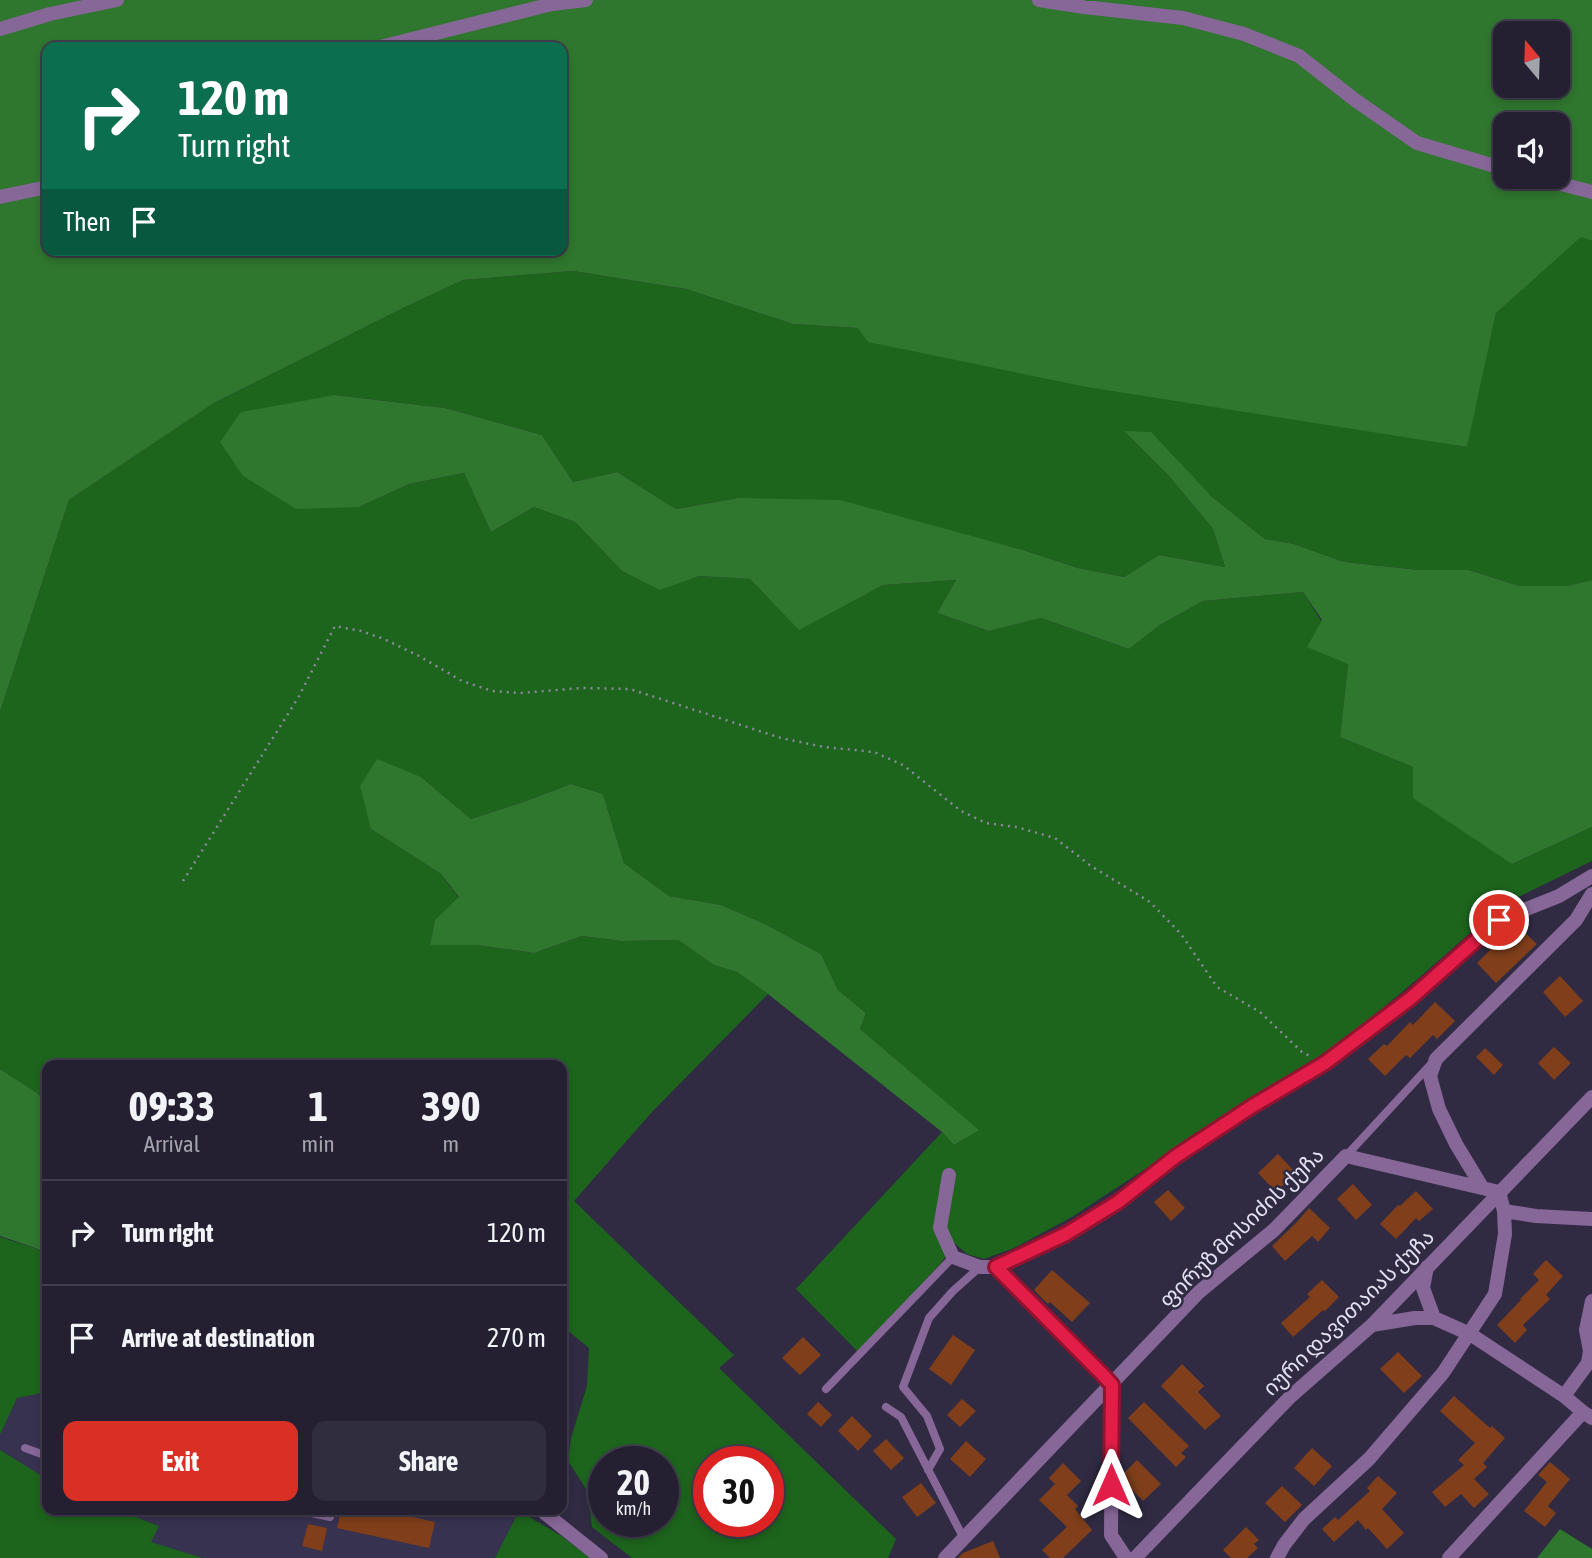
<!DOCTYPE html>
<meta charset="utf-8">
<style>
:root{--surface:#242032;--page:#302d3e;--text:#f1f3f6;--muted:#a3a3ac;--line:#413e4d;--accent:#d93025}
body{margin:0;font-family:"Asap Condensed","Noto Sans Georgian",sans-serif;background:var(--page);color:var(--text);height:100vh;display:flex;flex-direction:column;font-size:26px;white-space:nowrap}
*{box-sizing:border-box;margin:0}
p{font-size:23px;color:var(--muted)}
.icon{flex:none;width:38px;height:38px;fill:none;stroke:currentColor;stroke-width:2;stroke-linecap:round;stroke-linejoin:round}
.map{position:relative;flex:1;overflow:hidden}
.drawer{position:absolute;left:42px;top:1060px;width:525px;height:455px;display:flex;flex-direction:column;background:var(--surface);border-radius:14px;box-shadow:0 4px 10px #0003,0 0 0 2px var(--line)}
.drawer>*{flex:none}
.hud{position:absolute;left:42px;top:42px;width:525px;height:214px;border-radius:14px;box-shadow:0 4px 10px #0003,0 0 0 2px var(--line);background:#0b6e4f;color:#fff;overflow:hidden}
.needle{width:46px;rotate:341deg}
.tools{position:absolute;left:1493px;top:21px;display:grid;gap:14px}
.tools a{display:grid;place-items:center;width:77px;height:77px;border-radius:14px;background:var(--surface);box-shadow:0 4px 10px #0003,0 0 0 2px var(--line);font-size:35px}
.speed{position:absolute;left:588px;top:1446px;display:flex;gap:14px;font-size:35px;font-weight:700;text-align:center}
.speed>*{display:grid;place-content:center;width:91px;height:91px;border-radius:50%;background:var(--surface);box-shadow:0 4px 10px #0003,0 0 0 2px var(--line);line-height:1}
.speed small{font-size:18px;font-weight:400}
.speed .limit{border:10px solid #d22;background:#fff;color:#111}
.pin{position:absolute;display:grid;place-items:center;width:60px;height:60px;color:#fff;margin:-30px;border:4px solid #fff;border-radius:50%;box-shadow:0 2px 7px #0007}
.me{position:absolute;width:77px;margin:-38px;rotate:0deg;stroke-linejoin:round;filter:drop-shadow(0 0 5px #0008)}
.turn{display:flex;align-items:center;gap:24px;height:147px;padding:0 21px;font-size:32px}
.turn .icon{width:91px;height:91px;stroke-width:2.5}
.turn b{display:block;font-size:49px;line-height:60px}
.then{display:flex;align-items:center;height:66px;padding:0 21px;background:#0003;gap:14px;font-size:26px}
.eta{display:flex;justify-content:space-evenly;align-items:center;height:119px;text-align:center}
.eta b{font-size:42px;font-weight:700;line-height:49px}
.primary-button{display:flex;gap:14px;margin-top:auto;padding:14px 21px}
.primary-button a{flex:1;height:80px;border-radius:14px;background:var(--accent);color:#fff;font-size:28px;font-weight:700;line-height:80px;text-align:center}
.primary-button a+a{background:var(--page);color:var(--text)}
ul{padding:0;list-style:none}
li{display:flex;align-items:center;gap:21px;height:105px;padding:0 21px;border-top:2px solid var(--line)}
li div{flex:1}
li b{display:block;font-size:26px}
li em{font-style:normal}
.map>svg:first-child{display:block}
.built{fill:#383251}
.green{fill:#1d641d;fill-rule:evenodd}
.forest{fill:#2f762e;fill-rule:evenodd}
.building{fill:#803f1a}
.lines{fill:none;stroke-linecap:round;stroke-linejoin:round}
.path{stroke:#8d899d;stroke-width:2.5;stroke-dasharray:2 5;stroke-linecap:butt}
.lane{stroke:#876698;stroke-width:8}
.street{stroke:#876698;stroke-width:14}
.route-casing{stroke:#92132f;stroke-width:18}
.route{stroke:#e11d48;stroke-width:12}
.labels{text-anchor:middle;dominant-baseline:central;stroke-width:5;stroke-linejoin:round;paint-order:stroke}
.street-label{font-size:21px;fill:#e4e2f2;stroke:#302b43}
</style>
<div class="map">
<svg width="1592" height="1558" viewBox="0 0 1592 1558">
<rect width="100%" height="100%" fill="#302b43"/>
<path class="built" d="M47,1392V1479L0,1450V1435L17,1398Z
M118,1510H516L519,1511L495,1558H203L150,1542L159,1526Z"/>
<path class="green" d="M1581,236L1592,241V580L1567,586H1519L1469,570H1420L1344,562L1294,544L1265,539L1211,496L1125,432L1168,475L1213,529L1225,567L1159,555L1124,577L1078,568L1023,550L937,528L738,498L676,509L617,472L573,482L542,435L445,408L335,395L359,507L409,484L464,473L491,532L534,507L575,522L622,571L660,589L699,576L750,579L799,629L883,585L956,580L937,613L989,631L1041,618L1129,649L1160,625L1203,601L1303,592L1348,664L1340,737L1413,767L1512,864L1592,827V861L1502,905L1421,976L1333,1050L1304,1065L1072,1217L1014,1248L984,1259L967,1254L954,1243L942,1262L858,1352L796,1289L942,1132L954,1145L978,1130L860,1029L866,1013L838,990L821,954L763,923L721,905L669,896L624,863L603,794L571,784L526,801L471,819L421,777L371,829L441,874L459,898L435,921L430,945H477L534,953L582,936L622,941L678,940L714,965L737,972L768,994L652,1112L574,1201L734,1355L719,1368L896,1539L888,1558H632L592,1527L588,1492L568,1461L571,1438L587,1386L589,1348L562,1326V1066H47V1103L37,1093L0,1069V712L69,500L214,403L401,309L463,280L573,271L686,289L793,324L858,328L1466,447L1496,313ZM604,1461H663V1521H604ZM709,1461H768V1521H709Z
M0,1237L47,1252V1392L17,1398L0,1435Z
M0,1450L47,1479V1510H118L159,1526L151,1542L203,1558H0Z
M519,1511L560,1535L590,1558H495Z"/>
<path class="forest" d="M0,0H1592V241L1581,237L1496,313L1467,447L1087,387L868,342L858,328L793,324L686,289L573,271L463,280L401,309L214,403L69,500L0,712ZM1505,33H1558V86H1505ZM47,47H562V250H47ZM1505,124H1558V177H1505Z
M335,395L445,408L542,435L573,482L617,472L676,509L738,498L840,500L1023,550L1078,568L1124,577L1159,555L1225,567L1213,529L1168,475L1124,431L1151,432L1211,496L1265,539L1294,544L1344,562L1420,570H1469L1519,586H1567L1592,580V827L1512,864L1413,798V767L1340,737L1348,664L1307,647L1322,620L1303,592L1203,601L1160,625L1129,649L1041,618L989,631L937,613L956,580L883,585L799,630L750,579L699,576L660,590L622,571L575,522L534,507L491,532L464,473L409,484L359,507L296,509L243,476L220,442L241,412Z
M377,759L421,777L471,819L526,801L571,784L603,794L624,863L669,896L721,905L763,923L821,954L838,990L866,1013L860,1029L979,1130L954,1145L942,1132L768,994L737,972L714,965L678,940L622,941L582,936L534,953L477,945H430L435,920L459,897L441,874L371,829L360,786Z
M0,1069L37,1093L47,1103V1252L0,1236Z
M1560,1529L1592,1549V1558H1537Z"/>
<path class="building" d="M1518,926L1537,944L1496,983L1477,963L1495,945L1497,947Z
M1560,976L1583,1001L1565,1017L1543,992Z
M1435,1002L1455,1021L1437,1039L1433,1035L1410,1058L1406,1055L1385,1076L1368,1059L1384,1044L1387,1046L1410,1022L1413,1025Z
M1554,1047L1571,1063L1554,1080L1538,1063Z
M1485,1048L1503,1065L1494,1075L1476,1057Z
M1278,1154L1296,1173L1276,1192L1258,1173Z
M1353,1184L1372,1205L1356,1220L1337,1199Z
M1168,1190L1185,1208L1171,1221L1154,1202Z
M1416,1191L1433,1209L1419,1221L1416,1218L1396,1239L1380,1224L1398,1205L1400,1206Z
M1309,1208L1330,1228L1318,1242L1312,1236L1285,1261L1272,1246L1297,1222Z
M1546,1260L1563,1276L1546,1295L1550,1299L1523,1325L1527,1330L1515,1343L1497,1325L1521,1300L1520,1299L1539,1280L1533,1274Z
M1052,1270L1090,1303L1072,1322L1050,1302L1048,1304L1034,1290Z
M1322,1280L1339,1297L1325,1311L1323,1310L1293,1337L1281,1323L1310,1297L1307,1294Z
M953,1335L975,1350L951,1385L929,1369Z
M803,1337L821,1355L800,1375L782,1358Z
M1398,1352L1422,1376L1404,1393L1380,1369Z
M1182,1364L1204,1386L1198,1392L1221,1416L1205,1430L1161,1386Z
M1454,1396L1490,1428L1492,1426L1505,1438L1483,1463L1487,1467L1474,1479L1489,1494L1474,1508L1461,1494L1445,1507L1432,1492L1464,1465L1458,1460L1475,1443L1440,1411Z
M962,1399L976,1411L960,1427L947,1415Z
M818,1402L832,1415L821,1427L807,1414Z
M1144,1402L1189,1446L1181,1453L1186,1457L1176,1467L1128,1418Z
M852,1416L872,1436L858,1451L838,1431Z
M886,1439L904,1458L891,1470L873,1451Z
M966,1441L986,1459L970,1477L950,1459Z
M1312,1448L1332,1466L1314,1486L1294,1468Z
M1137,1460L1161,1484L1143,1501L1121,1479V1476Z
M1550,1462L1570,1479L1548,1506L1556,1513L1545,1527L1524,1511L1547,1482L1538,1475Z
M1063,1463L1081,1481L1067,1495L1078,1506L1075,1509L1092,1530L1063,1558H1050L1042,1550L1067,1527L1039,1500L1055,1484L1049,1478Z
M1378,1476L1397,1493L1382,1509L1404,1533L1387,1549L1368,1528L1366,1530L1358,1520L1334,1542L1322,1529L1335,1517L1338,1520L1370,1491L1367,1488Z
M921,1483L936,1503L917,1517L902,1497Z
M1282,1486L1302,1505L1285,1522L1265,1503Z
M341,1510H382L435,1522L429,1548L337,1528Z
M308,1524L327,1528L322,1551L302,1546Z
M1246,1527L1259,1540L1254,1544L1258,1548L1247,1558H1231L1223,1550Z
M993,1541L1000,1558H958L963,1553Z"/>
<g class="lines">
<path class="path" d="M183,881L298,698L335,626L361,631L384,639L419,656L462,681L492,691L520,693L582,688L630,689L781,738L824,747L874,752L903,765L961,811L986,823L1016,827L1055,838L1091,866L1150,902L1181,934L1217,987L1260,1012L1302,1052L1310,1056"/>
<path class="lane" d="M1346,1156L1432,1063
M826,1389L953,1257
M886,1407L901,1417L964,1539
M25,1448L47,1456
M928,1470L940,1449L927,1416L903,1387L929,1318L953,1291L980,1267
M297,1510L330,1517L331,1510"/>
<path class="street" d="M1039,0L1084,7L1183,18L1244,34L1299,56L1355,100L1417,143L1505,169
M0,29L50,14L117,0
M380,47L552,4L586,0
M1534,177L1592,192
M0,197L47,187
M949,1175L940,1228L953,1257L980,1267H996L1066,1234L1118,1202L1175,1157L1251,1107L1325,1063L1411,998L1499,920L1559,896L1592,876
M1482,1187L1456,1144L1439,1109L1430,1076L1436,1059L1576,920L1592,894
M1504,1211L1536,1216L1592,1219
M996,1267L1104,1375L1112,1385L1111,1535L1126,1558
M1427,1267L1423,1288L1434,1318L1470,1334L1564,1396L1583,1412
M1372,1325L1415,1318H1434
M1564,1396L1588,1363L1590,1351L1586,1330L1592,1301
M541,1510L601,1558
M945,1558L1199,1292L1274,1230L1346,1156L1499,1192L1504,1211L1505,1234L1495,1294L1443,1373L1369,1459L1304,1519L1284,1545L1277,1558
M1135,1558L1290,1397L1372,1325L1592,1097
M1449,1558L1583,1412L1592,1418"/>
</g>
<g class="lines">
<g class="route-casing">
<path id="route" d="M1111,1485L1112,1385L1104,1376L996,1267L1066,1234L1118,1202L1175,1157L1251,1107L1325,1063L1411,998L1499,920"/>
</g>
<use href="#route" class="route"/>
</g>
<g class="labels">
<g class="street-label">
<text transform="translate(1241 1227) rotate(-44)">ფირუზ მოსიძის ქუჩა</text>
<text transform="translate(1348 1312) rotate(-44)">იური დავითაიას ქუჩა</text>
</g>
</g>
</svg>
<div class="tools">
<a><svg class="needle" viewBox="-14 -14 28 28"><path d="M0-13l5 13h-10z" fill="#e53935"/><path d="M0 13l5-13h-10z" fill="#a3a3ac"/></svg></a>
<a><svg class="icon" aria-label="sound" viewBox="0 0 24 24"><path d="M4 9h4l5-4v14l-5-4H4zM17 9q2 3 0 6"/></svg></a>
</div>
<div class="speed"><div>20<small>km/h</small></div><div class="limit">30</div></div>
<div class="pin" style="left:1499px;top:920px;background:#d93025"><svg class="icon" aria-label="arrive" viewBox="0 0 24 24"><path d="M6 21V4h12l-3 4 3 4H6"/></svg></div>
<svg class="me" style="left:1111px;top:1485px" viewBox="-20 -20 40 40"><path d="M0-17L14 15 0 8-14 15z" fill="#e11d48" stroke="#fff" stroke-width="4"/></svg>
<div class="hud">
<div class="turn"><svg class="icon" aria-label="right" viewBox="0 0 24 24"><path d="M7 20v-9h11M14 6l5 5-5 5"/></svg><div><b>120 m</b>Turn right</div></div>
<div class="then">Then<svg class="icon" aria-label="arrive" viewBox="0 0 24 24"><path d="M6 21V4h12l-3 4 3 4H6"/></svg></div>
</div>
<section class="drawer">
<div class="eta">
<div><b>09:33</b><p>Arrival</p></div>
<div><b>1</b><p>min</p></div>
<div><b>390</b><p>m</p></div>
</div>
<ul>
<li><svg class="icon" aria-label="right" viewBox="0 0 24 24"><path d="M7 20v-9h11M14 6l5 5-5 5"/></svg><div><b>Turn right</b></div><em>120 m</em></li>
<li><svg class="icon" aria-label="arrive" viewBox="0 0 24 24"><path d="M6 21V4h12l-3 4 3 4H6"/></svg><div><b>Arrive at destination</b></div><em>270 m</em></li>
</ul>
<div class="primary-button"><a>Exit</a><a>Share</a></div>
</section>
</div>
